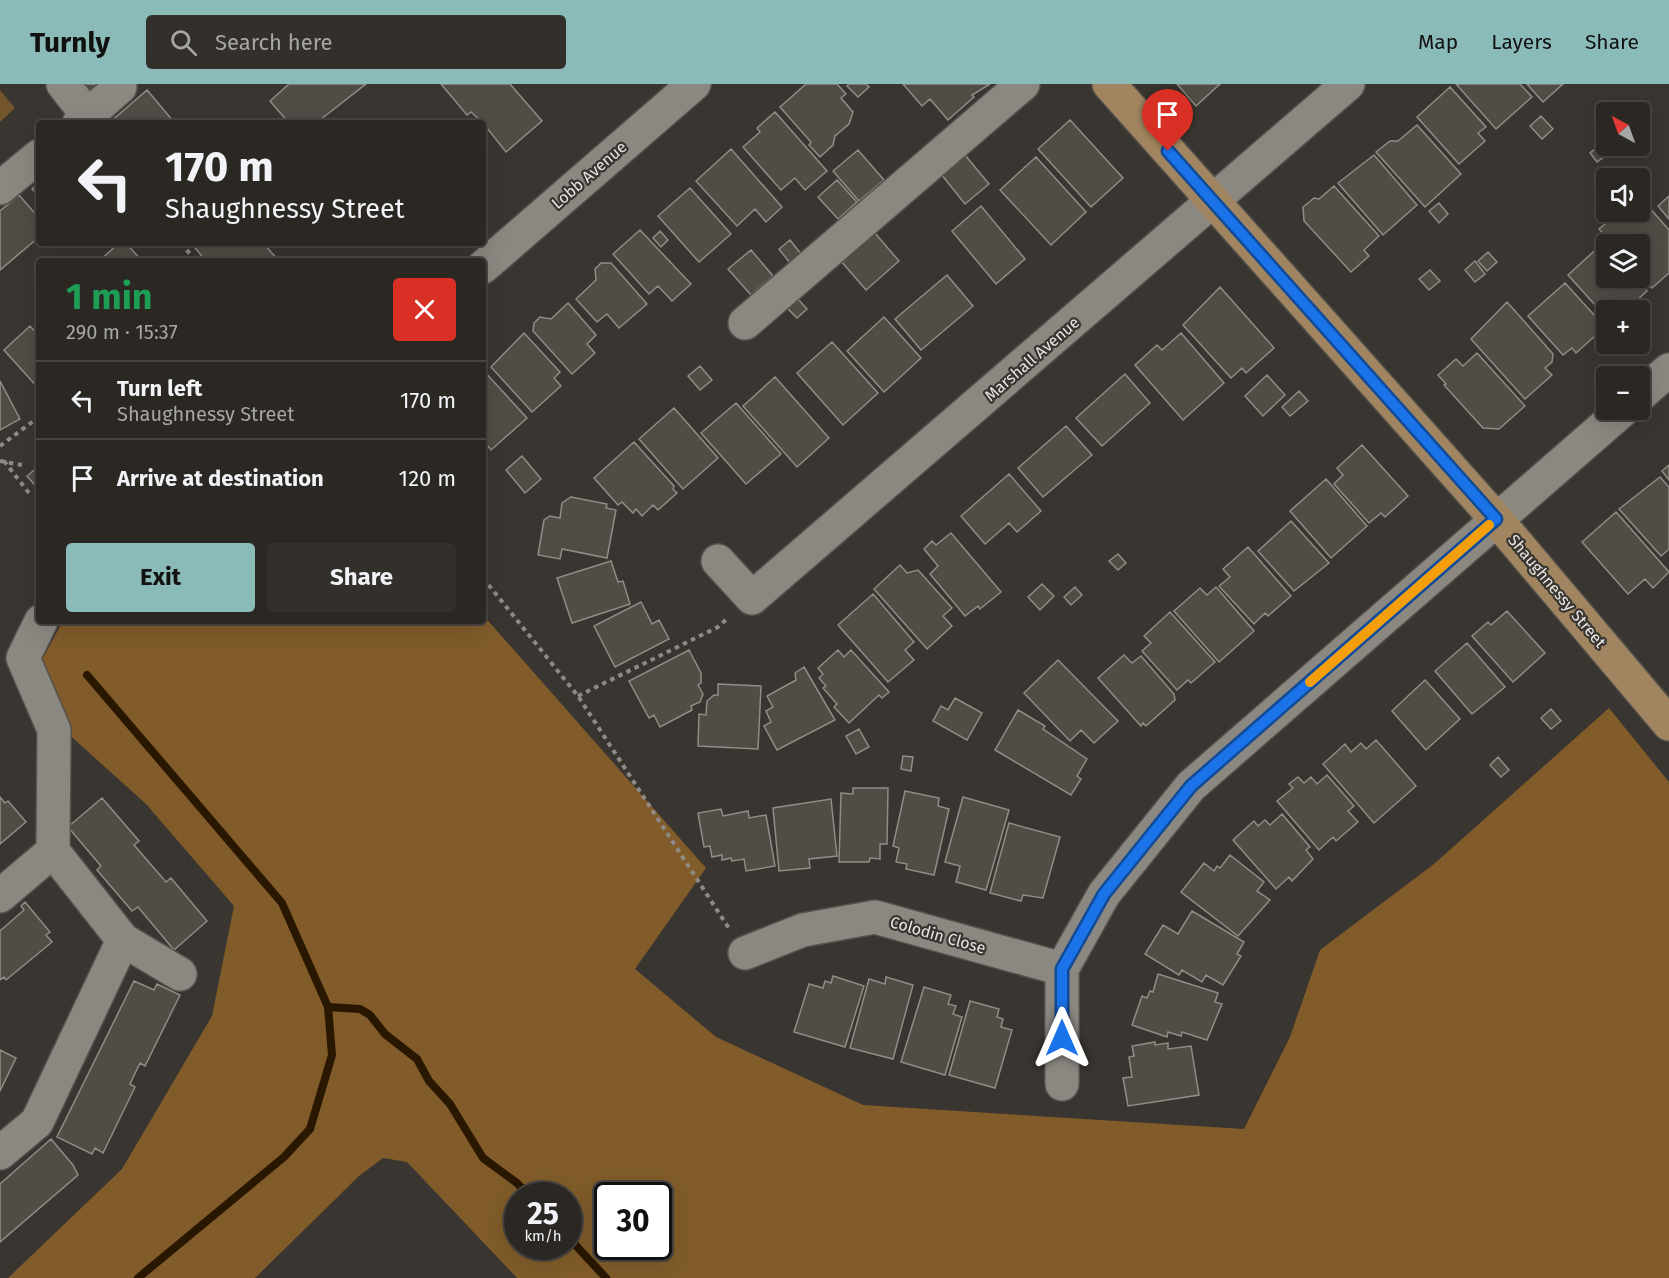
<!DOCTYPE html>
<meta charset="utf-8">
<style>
:root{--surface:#2b2824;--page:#33302c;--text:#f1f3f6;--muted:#a6a6a6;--line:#474441;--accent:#8bbbb9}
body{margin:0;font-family:"Fira Sans",sans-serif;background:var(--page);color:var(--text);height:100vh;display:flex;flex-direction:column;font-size:22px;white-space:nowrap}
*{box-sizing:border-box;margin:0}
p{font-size:20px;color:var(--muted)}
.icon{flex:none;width:33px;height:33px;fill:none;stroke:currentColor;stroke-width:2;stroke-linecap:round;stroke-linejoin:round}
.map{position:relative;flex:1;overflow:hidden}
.drawer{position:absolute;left:36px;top:174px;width:450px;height:366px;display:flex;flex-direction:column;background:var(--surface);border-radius:6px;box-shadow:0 6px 24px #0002,0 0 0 2px var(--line)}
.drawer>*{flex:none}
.hud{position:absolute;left:36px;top:36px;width:450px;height:126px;border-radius:6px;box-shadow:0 6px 24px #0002,0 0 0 2px var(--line);background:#2b2824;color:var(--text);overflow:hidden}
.needle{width:39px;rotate:319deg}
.controls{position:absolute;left:1596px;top:18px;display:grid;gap:12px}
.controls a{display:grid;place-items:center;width:54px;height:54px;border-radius:6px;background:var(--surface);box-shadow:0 6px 24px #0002,0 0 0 2px var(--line);font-size:30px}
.speed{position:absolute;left:504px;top:1098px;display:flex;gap:12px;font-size:30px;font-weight:700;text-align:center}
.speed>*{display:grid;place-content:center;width:78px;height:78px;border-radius:50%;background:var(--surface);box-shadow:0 6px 24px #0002,0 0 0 2px var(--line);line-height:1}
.speed small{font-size:15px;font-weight:400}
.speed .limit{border:3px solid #111;border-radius:9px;background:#fff;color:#111}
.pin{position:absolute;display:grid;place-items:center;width:51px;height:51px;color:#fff;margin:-62px -26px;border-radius:50% 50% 50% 0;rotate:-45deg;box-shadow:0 0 6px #0007}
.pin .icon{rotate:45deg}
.me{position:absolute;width:66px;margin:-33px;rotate:0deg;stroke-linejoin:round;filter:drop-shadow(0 0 4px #0008)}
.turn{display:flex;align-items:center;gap:21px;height:126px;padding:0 30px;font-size:27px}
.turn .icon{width:78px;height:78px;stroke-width:2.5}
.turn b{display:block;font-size:42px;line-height:51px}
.round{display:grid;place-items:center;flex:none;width:63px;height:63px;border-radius:6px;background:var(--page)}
.headline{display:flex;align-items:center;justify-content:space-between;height:102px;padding:0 30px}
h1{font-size:36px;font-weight:700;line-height:45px;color:#1e9e55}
.primary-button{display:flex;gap:12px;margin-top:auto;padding:12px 30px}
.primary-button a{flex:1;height:69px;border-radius:6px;background:var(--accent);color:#111;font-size:24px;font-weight:700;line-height:69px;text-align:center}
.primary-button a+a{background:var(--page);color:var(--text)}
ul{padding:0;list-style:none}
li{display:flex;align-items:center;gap:18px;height:78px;padding:0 30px;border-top:2px solid var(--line)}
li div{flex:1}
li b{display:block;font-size:22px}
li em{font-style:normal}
header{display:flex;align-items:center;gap:36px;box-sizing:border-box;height:84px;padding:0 30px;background:var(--accent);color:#111}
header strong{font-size:28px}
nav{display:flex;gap:33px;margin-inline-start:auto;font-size:21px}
.search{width:420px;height:54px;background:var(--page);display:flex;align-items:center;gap:15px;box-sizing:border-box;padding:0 21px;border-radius:6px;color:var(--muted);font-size:22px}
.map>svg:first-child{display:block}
.green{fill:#73552c}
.forest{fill:#815c2a;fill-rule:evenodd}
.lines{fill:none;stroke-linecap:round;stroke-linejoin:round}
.stream{stroke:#291700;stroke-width:8}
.building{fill:#504c46;stroke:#918c86;stroke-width:1.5}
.minor-casing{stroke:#54514d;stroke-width:36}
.major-casing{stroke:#54514d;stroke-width:36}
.path{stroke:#8e8b87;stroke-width:4;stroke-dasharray:4.5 4.5;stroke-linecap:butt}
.minor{stroke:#8b8781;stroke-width:33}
.major{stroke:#a18560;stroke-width:33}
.route-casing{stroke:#114b97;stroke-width:15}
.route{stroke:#1a73e8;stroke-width:10}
.slow{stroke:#f59e0b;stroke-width:10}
.labels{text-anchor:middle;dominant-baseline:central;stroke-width:4.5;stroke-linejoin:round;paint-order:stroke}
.street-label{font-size:16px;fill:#e9e6e3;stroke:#393530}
</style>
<header>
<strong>Turnly</strong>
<div class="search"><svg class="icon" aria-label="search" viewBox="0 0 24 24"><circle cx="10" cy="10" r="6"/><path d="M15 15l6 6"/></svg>Search here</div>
<nav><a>Map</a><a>Layers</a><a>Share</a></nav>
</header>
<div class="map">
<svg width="1669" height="1194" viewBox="0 0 1669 1194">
<rect width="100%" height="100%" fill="#393530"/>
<path class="green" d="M0,6L15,24L0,38Z"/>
<path class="forest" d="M483,531L706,784L635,885L716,953L863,1021L1244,1045L1290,953L1320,866L1434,780L1609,624L1669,698V1194H517L407,1078L383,1074L359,1092L255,1194H8L122,1085L212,932L234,822L146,720L64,646L40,579L63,537H483ZM518,1112H568V1162H518ZM608,1112H658V1162H608Z"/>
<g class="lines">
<path class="stream" d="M87,591L282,819L328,923L360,925L370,931L385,950L417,975L429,997L450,1020L483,1074L517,1099L529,1112
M568,1153L606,1194
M138,1194L284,1073L310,1045L332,971L328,923"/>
</g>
<path class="building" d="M83,0H114L96,15Z
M289,0H366L316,39H289L270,17Z
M441,0H510L542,37L506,68L483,39L471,28L467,31Z
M806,0H837L846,10L841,14L853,28L849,40L835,52L833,61L820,73L809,61L811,58L780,23Z
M849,0H866L869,3L858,13L847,2Z
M903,0H990L972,11L974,13L948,36L930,15L922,22Z
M1177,0H1220L1196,22Z
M1456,0H1520L1532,13L1496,45Z
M1527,0H1563L1543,18Z
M1450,3L1486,43L1478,49L1485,57L1459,80L1417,33Z
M147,6L174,38L109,39Z
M775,28L827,87L805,106L795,94L781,106L743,63L760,48L757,44Z
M1541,32L1553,45L1542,55L1530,42Z
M1070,36L1123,94L1091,123L1038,65Z
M1417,41L1461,90L1425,123L1376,68L1390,57H1398Z
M1606,57V62H1623L1611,71L1602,60Z
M1598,63L1605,72L1597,78L1590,69Z
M731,65L782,123L766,138L755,125L737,142L696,97Z
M858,66L884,96L859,117L833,87Z
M965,71L989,100L965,120L941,90Z
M1374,71L1417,121L1383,151L1338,99Z
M1036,73L1086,128L1051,161L1000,106Z
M837,96L857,118L838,135L818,113Z
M39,99V112L32,105Z
M1334,102L1379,152L1364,166L1369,172L1351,188L1304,137L1303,123L1314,114L1319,115Z
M690,104L731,150L699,178L658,132Z
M19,111L39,134V153L0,186V127Z
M1669,112V135L1658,122Z
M1640,113L1669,146V189L1652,204L1640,190V160H1613L1599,145L1619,128H1640Z
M1439,119L1448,130L1439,139L1429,127Z
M981,122L1025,175L996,200L952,147Z
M640,146L691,200L672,217L658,202L649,210L613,170Z
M660,147L668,156L661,163L653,154Z
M874,148L899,177L866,206L841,177Z
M790,156L801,170L790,179L779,165Z
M119,159H126L142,177H99Z
M191,159H263L279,177H206Z
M1603,159L1606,163V194H1635L1647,207L1626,226H1606V233L1568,191Z
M751,166L773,192L751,211L728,185Z
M1488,168L1497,178L1487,187L1478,177Z
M1475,177L1485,190L1475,198L1465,186Z
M601,179H611L647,220L619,244L607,230L597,238L576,215L596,196L595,185Z
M1430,186L1440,197L1429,206L1419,195Z
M947,191L973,222L921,266L895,235Z
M1565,199L1605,243L1576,269L1572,264L1563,271L1528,232Z
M1220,203L1274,264L1246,289L1242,284L1231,294L1183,241Z
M797,214L807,225L797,234L787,224Z
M1507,218L1553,270L1552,278L1545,284L1552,291L1525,315L1471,255Z
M568,219L596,251L587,260L595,269L572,290L533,247L534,239L540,233L551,235Z
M884,233L921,274L884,308L847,267Z
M30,242L39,252V305L4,266Z
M524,249L560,288L554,294L561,302L532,328L491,283Z
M1181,249L1224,299L1183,336L1135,281L1157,261L1162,266Z
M832,258L878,309L843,341L797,289Z
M1477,269L1525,322L1499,345L1483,344L1444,301L1446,300L1438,291L1456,275L1463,282Z
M700,282L712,296L700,306L688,292Z
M483,286L527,334L491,366L483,356Z
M1125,290L1150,319L1102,362L1076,334Z
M1267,291L1285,311L1263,332L1245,312Z
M775,293L829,354L797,383L743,322Z
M0,297L20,335L0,346Z
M1299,307L1308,317L1290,332L1282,323Z
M736,319L781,370L746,400L701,349Z
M674,324L718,374L683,405L639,355Z
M1066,342L1092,371L1043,413L1018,384Z
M634,358L674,402L673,405L677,409L658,426L653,421L642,432L636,425L633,429L622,418L618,421L594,394Z
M1362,361L1408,412L1385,433L1381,429L1369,439L1334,400L1343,391L1337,384Z
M522,372L541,395L525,409L506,386Z
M1669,381V396L1662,387Z
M39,382V406L27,392Z
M1009,390L1041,427L1017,448L1009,439L985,460L961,432Z
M1660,393L1669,403V465L1661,472L1619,425Z
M1326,395L1367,442L1331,474L1290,427Z
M571,413L607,420L606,424L616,426L607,474L562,465L560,475L538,471L544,436L550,432L560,434L562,419Z
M1616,428L1669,488L1653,504L1645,495L1628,510L1582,458Z
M1291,437L1329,479L1294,507L1258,467Z
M951,449L1001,508L980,525L978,522L965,532L930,490L938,482L924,465L932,457L936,461Z
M1248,463L1291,512L1268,532L1265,529L1254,540L1219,502L1230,493L1223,485Z
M1118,470L1126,479L1118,486L1109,477Z
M611,477L618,498L623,497L630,520L572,539L557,494Z
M900,481L907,489L918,486L952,524L943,532L952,542L927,565L874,505Z
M1042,500L1054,512L1040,526L1028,513Z
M1075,503L1082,511L1071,521L1064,513Z
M1216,503L1254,547L1219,578L1174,527L1200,504L1207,511Z
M873,510L914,558L905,566L914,576L888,598L838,541Z
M641,518L652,540L659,536L669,555L615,583L594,542Z
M1507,527L1545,569L1513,598L1472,552L1488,538L1491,541Z
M1170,528L1215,578L1191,599L1188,596L1177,606L1142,567L1151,559L1144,552Z
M1467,559L1505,603L1472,630L1435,587Z
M689,566L701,589V599L698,601L703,610L700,618L691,622L692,626L660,643L654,631L649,634L629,597Z
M838,566L844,573L851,566L889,608L882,614L879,611L849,639L834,623L837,620L823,604L826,602L819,594L823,590L818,584Z
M1124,571L1132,579L1141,572L1174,610L1175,616L1146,642L1143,639L1141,642L1098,594Z
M1058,576L1118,637L1094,659L1081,646L1070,657L1024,609Z
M804,583L835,636L777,666L764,642L771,638L766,627L773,623L767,612L796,596L795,589Z
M1425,596L1460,635L1426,666L1392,627Z
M718,600L761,602L758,665L698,662L699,630L706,631L707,617L714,611H718Z
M955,614L982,629L967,656L933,637L941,622L948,626Z
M1551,625L1561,637L1551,645L1541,634Z
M1018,626L1045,642L1043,645L1087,675L1077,692L1081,695L1071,711L995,666Z
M859,645L869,663L856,670L846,652Z
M1376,656L1416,702L1374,739L1323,680L1345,660L1351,668L1361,659L1366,665Z
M903,672L913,673L911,687L901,685Z
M1498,673L1509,686L1501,693L1490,681Z
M1327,691L1354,722L1348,727L1358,738L1336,757L1333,753L1319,766L1277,717L1293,704L1289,700L1298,693L1304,699L1311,693L1317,700Z
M853,704H888L887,760H880V775L870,774L869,778H839L841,709L853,710Z
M905,707L939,714L938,722L949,725L934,791L906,785L907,780L896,778L899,764L893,762Z
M0,713L5,719L8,717L26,738L0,760Z
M963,713L1009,726L986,806L956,798L960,782L945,778Z
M102,714L139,757L134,761L166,798L171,794L207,837L174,866L138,823L132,827L97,786L101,782L68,743Z
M831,715L837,772L809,775L810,784L779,787L773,724Z
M721,725L723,732L748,727L749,734L766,731L775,782L746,787L744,775L732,777L731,774L722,776V771L712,773L710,762L704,763L698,729Z
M1282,730L1310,763L1306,766L1313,775L1292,797L1289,793L1276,805L1233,756L1254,737L1258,742L1265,736L1270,741Z
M1009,739L1060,753L1043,814L1023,811L1021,817L990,809Z
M1230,771L1264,798L1257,807L1270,816L1238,852L1181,808L1204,779L1214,787L1217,782L1220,784Z
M25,818L50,848L46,851L52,858L6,896L4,893L0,896V847L24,826L21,822Z
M1192,827L1244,858L1237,870L1241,872L1223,901L1206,891L1202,898L1182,886L1179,891L1145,870L1163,841L1178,850Z
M1158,890L1218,909L1215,918L1222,920L1207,956L1182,948L1181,952L1168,948L1167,953L1132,941L1142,912L1147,914L1150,907L1153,908Z
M833,892L864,902L845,963L794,948L809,900L823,904L825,897L831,899Z
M886,893L913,901L893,975L850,964L869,895L885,900Z
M134,897L154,906L157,900L180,911L145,982L140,979L130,1000L135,1003L103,1069L95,1064L92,1070L57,1053Z
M924,903L951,911L948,920L956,922L953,930L962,933L945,991L901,978Z
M970,917L999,925L997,933L1003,935L1001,943L1012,946L995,1004L949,991Z
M1155,958V961L1168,959V965L1191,962L1199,1011L1128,1022L1123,994L1132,993L1129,973L1134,972L1132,962Z
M0,966L16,974L0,1007Z
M51,1055L73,1081L78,1091L0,1158V1100Z"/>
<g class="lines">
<g class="minor-casing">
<path id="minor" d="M63,0L88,32
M79,39L120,3
M0,104L39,72
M483,183L694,0
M745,239L1023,0
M1640,311L1669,286
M718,477L752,514L1348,0
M41,537L23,574L54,646L53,767L123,856L180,890
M0,812L53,767
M745,869L803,846L875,833L1062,885
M1062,1000V885L1104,810L1191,702L1623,326
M0,1069L37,1038L123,856"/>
</g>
<g class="major-casing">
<path id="major" d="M1109,0L1496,435L1669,640"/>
</g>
<path class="path" d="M181,159L196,177
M0,362L39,333
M0,377L22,381
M4,377L29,409
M483,494L578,612L730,846
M578,612L718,543L728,534"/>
<use href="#minor" class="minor"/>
<use href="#major" class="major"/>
</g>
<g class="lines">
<g class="route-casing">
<path id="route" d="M1062,954V885L1104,810L1191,702L1496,435L1168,67"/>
</g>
<use href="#route" class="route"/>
<path class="slow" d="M1310,598L1489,441"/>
</g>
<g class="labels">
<g class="street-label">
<text transform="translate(589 91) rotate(-41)">Lobb Avenue</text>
<text transform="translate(1032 275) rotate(-41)">Marshall Avenue</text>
<text transform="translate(1557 507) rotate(50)">Shaughnessy Street</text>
<text transform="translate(938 851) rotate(16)">Colodin Close</text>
</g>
</g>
</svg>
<div class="controls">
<a><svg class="needle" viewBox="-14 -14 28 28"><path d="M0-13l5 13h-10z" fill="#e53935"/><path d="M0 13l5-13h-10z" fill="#a6a6a6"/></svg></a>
<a><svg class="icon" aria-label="sound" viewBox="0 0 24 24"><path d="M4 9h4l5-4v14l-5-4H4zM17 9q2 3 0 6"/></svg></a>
<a><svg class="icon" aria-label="layers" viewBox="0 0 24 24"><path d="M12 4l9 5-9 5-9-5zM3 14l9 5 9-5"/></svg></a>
<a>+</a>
<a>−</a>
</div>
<div class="speed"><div>25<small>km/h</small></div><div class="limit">30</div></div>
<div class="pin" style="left:1168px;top:67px;background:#d93025"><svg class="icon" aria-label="arrive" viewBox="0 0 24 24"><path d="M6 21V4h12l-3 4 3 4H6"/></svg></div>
<svg class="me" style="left:1062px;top:954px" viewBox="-20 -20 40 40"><path d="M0-17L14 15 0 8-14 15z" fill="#1a73e8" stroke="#fff" stroke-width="4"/></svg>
<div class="hud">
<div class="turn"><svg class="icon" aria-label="left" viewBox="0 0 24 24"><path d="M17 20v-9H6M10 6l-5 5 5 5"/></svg><div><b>170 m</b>Shaughnessy Street</div></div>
</div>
<section class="drawer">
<div class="headline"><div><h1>1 min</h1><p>290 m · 15:37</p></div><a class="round" style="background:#d93025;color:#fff"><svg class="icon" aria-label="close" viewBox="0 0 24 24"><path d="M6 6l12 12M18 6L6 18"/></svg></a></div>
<ul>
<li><svg class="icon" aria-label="left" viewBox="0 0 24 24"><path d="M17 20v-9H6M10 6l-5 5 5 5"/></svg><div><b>Turn left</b><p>Shaughnessy Street</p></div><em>170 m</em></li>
<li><svg class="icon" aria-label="arrive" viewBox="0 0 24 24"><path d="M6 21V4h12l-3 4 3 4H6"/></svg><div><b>Arrive at destination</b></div><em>120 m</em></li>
</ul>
<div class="primary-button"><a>Exit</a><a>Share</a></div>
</section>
</div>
